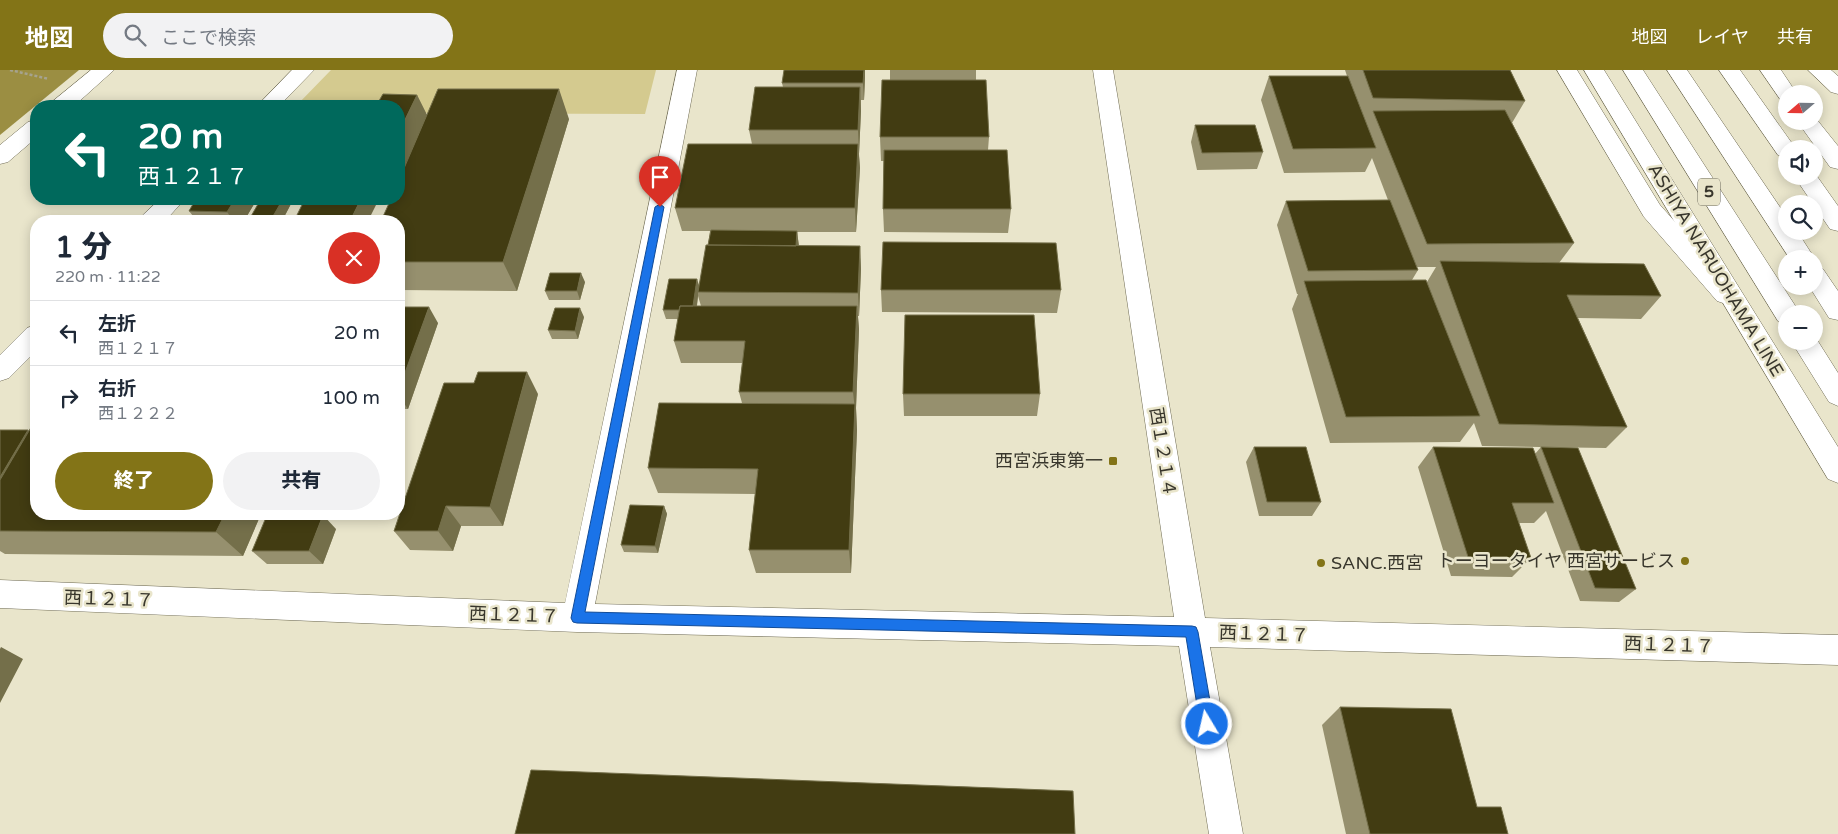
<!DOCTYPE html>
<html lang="ja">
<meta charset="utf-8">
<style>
:root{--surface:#fff;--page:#f2f2f3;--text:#1f2937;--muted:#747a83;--line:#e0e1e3;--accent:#837417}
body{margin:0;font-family:"Varela Round","Noto Sans JP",sans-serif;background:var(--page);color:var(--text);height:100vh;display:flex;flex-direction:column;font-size:19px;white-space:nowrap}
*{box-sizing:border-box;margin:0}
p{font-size:16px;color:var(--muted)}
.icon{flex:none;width:28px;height:28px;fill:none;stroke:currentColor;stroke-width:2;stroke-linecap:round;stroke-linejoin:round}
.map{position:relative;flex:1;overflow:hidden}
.panel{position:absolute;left:30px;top:145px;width:375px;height:305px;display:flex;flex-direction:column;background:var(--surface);border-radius:20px;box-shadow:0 2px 12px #0003}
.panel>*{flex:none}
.top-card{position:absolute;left:30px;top:30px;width:375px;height:105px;border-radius:20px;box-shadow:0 2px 12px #0003;background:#00695c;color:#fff;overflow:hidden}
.needle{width:32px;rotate:250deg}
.tools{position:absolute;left:1778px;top:15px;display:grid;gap:10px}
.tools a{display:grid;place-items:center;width:45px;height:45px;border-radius:50%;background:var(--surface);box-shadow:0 2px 12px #0003;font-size:25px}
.pin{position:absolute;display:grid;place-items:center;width:42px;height:42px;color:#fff;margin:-51px -21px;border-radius:50% 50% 50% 0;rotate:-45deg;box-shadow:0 0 5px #0007}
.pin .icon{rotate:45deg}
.me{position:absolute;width:55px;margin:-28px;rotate:351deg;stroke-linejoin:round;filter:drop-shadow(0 0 4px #0008)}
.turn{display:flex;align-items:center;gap:18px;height:105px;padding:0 25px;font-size:22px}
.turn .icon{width:65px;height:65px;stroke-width:2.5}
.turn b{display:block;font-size:35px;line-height:42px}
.round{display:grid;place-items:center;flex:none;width:52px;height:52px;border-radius:26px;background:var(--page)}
.overview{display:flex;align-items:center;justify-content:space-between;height:85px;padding:0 25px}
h1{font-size:30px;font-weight:800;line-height:38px}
.cta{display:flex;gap:10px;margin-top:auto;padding:10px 25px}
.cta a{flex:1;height:58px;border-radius:30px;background:var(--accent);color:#fff;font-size:20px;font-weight:800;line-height:58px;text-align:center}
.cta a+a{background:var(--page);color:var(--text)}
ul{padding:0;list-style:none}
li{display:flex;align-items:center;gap:15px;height:65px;padding:0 25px;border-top:1px solid var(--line)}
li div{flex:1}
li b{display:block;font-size:19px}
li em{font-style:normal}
header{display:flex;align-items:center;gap:30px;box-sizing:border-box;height:70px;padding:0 25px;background:var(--accent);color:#fff}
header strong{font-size:24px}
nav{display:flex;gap:28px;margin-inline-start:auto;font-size:18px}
.search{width:350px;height:45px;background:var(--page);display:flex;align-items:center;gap:12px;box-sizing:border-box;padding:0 18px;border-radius:28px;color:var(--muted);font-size:19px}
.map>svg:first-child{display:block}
.green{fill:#d4ca8f}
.water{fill:#9b8e42}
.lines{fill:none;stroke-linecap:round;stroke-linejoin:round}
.minor-casing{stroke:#706c55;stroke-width:1}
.major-casing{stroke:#706c55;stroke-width:1}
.highway-casing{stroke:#706c55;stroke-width:1}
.path{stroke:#a6a38f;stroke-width:2.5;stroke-dasharray:3 2;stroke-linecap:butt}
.minor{fill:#fff;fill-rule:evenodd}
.major{fill:#fff;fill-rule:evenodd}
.highway{fill:#fff;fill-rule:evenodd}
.wall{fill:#96906e;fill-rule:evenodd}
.shaded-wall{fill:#746f4a}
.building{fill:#423c12;stroke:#746f4a}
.route{fill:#1a73e8;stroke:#114b97}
.poi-dot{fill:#837417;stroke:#e9e5cb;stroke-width:2}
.labels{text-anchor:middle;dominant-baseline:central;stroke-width:5;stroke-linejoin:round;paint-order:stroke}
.shield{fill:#e9e5cb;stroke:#6d6a5c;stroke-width:1}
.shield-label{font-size:16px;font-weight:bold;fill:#38362c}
.street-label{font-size:18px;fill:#38362c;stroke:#e9e5cb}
.poi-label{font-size:18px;fill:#38362c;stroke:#e9e5cb;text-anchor:end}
</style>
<header>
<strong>地図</strong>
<div class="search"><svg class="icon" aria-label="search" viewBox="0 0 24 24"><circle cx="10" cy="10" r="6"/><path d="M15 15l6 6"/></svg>ここで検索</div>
<nav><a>地図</a><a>レイヤ</a><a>共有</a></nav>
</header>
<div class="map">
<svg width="1838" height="764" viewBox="0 0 1838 764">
<rect width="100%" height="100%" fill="#e9e5cb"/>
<path class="green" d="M331,0H656L645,44L399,43V36H296Z"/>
<path class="water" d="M0,0H79L0,65Z"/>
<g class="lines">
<g class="minor-casing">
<path id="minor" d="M91,0H114L74,36H51L53,31Z
M292,0H314L279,36H257Z
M677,0H697L595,534L1174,547L1093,0H1113L1205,548L1838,565V595L1210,577L1243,764H1209L1179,576L577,562L0,538V510L565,533Z
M1557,0H1577L1660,135L1735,219L1738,225L1735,231L1726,234L1717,231L1644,147Z
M36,50V68L8,92L0,94V75L28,52Z
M160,129H185L165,151H139L143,145Z
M36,255V281L9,308L0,311V285L27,258Z"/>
</g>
<g class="major-casing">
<path id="major" d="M1584,0H1604L1838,377V413L1828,409Z
M1808,0H1831L1838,6V24L1831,22Z"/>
</g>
<g class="highway-casing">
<path id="highway" d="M1623,0H1643L1796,237L1799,244H1786V253L1778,251Z
M1667,0H1687L1786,146V161H1797L1815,189L1814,191V189H1790Z
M1719,0H1740L1796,79H1786V87L1778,85Z
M1760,0H1781L1797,24H1786V30L1780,29Z
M1814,46L1838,76V99L1830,97L1797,51H1814Z
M1814,102L1838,136V161L1830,159L1794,106H1814Z
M1814,196L1823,199L1838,221V250L1829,248L1809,216H1814Z
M1814,265L1838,303V336L1829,332L1791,271H1814Z"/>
</g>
<path class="path" d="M10,0L49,9"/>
<use href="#minor" class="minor"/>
<use href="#major" class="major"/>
<use href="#highway" class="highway"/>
</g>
<path class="wall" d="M890,0H976V10L989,67L988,80L1011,139L1008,163L884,162L883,139L884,91H881L880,67L890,10Z
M1345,0H1510L1525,31L1512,53L1574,173L1559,193L1661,226L1641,249L1578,248L1627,357L1606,378L1482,376L1474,353L1460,372L1330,373L1292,239L1298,224H1297L1277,155L1286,131L1388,130L1372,88L1365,102L1284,103L1261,30L1269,6H1347ZM1416,197H1436L1427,212L1412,210L1418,200Z
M865,7L864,30H861V41L859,84L860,98L856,162H797L799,176H860L861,199L859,246H858L859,259L856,338L857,360L851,503H756L749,480L755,424L658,423L648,398L742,333L739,322L742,293H681L674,271L678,249H666L663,240L699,215L708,175L710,161H682L675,138L752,74L749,60L783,17L782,13ZM698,226L701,236H697Z
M417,25L427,45L569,49L517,221L399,220V129Z
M1195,55L1263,82L1257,99L1197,100L1191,72Z
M257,129L244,151H197L189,141Z
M261,129H293V130L282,151H252L250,148Z
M585,212L580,230H549L545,221Z
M881,220H1061L1057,243L882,242Z
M399,237L438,253L408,339H399Z
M584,247L578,269H552L548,260Z
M538,324L503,456H461L453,481L410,480L394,461Z
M903,324H1040L1037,346H904Z
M0,360L29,361L36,444H261L243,486L5,484L0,481Z
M1254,377L1321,432L1312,446H1259L1246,392Z
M1433,377L1535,384L1541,377L1636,519L1619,532L1580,531L1546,441L1534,453H1519L1531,488L1512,507L1451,506L1418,397Z
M664,436L667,444L658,483L624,482L621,475Z
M336,459L323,494H267L252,481Z
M1340,637L1477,737L1508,764H1346L1322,655Z"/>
<path class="shaded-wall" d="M864,0H865V7L864,30L863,13Z
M860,17L861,41L859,84L858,60Z
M559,19L569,49L517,221L503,192Z
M417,25L429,49L399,112V62Z
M858,74L860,98L856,162L855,138Z
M235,129H257L244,151H234L227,142Z
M283,129H293V130L282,151H274L272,148Z
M361,129H374L377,133L368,151H350Z
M797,161L799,177L795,182Z
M860,176L861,199L859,246L858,223Z
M581,203L585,212L580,230L577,221Z
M697,209L700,218L698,222V226L695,249L692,240Z
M857,236L859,259L856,338L857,360L851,503L849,480L855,340L853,322Z
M429,237L438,253L408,339L399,326V319Z
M580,238L584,247L578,269L575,261Z
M527,302L538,324L503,456L490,437Z
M28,360L36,366L0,461V407Z
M446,436L461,456L453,481L438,461Z
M664,436L667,444L658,483L655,476Z
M225,444H261L243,486L216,462Z
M323,445L336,459L323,494L309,481Z
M1,577L23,589L0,633V579Z"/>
<path class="building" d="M784,0H864L863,13H782Z
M1363,0H1510L1525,31L1373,28Z
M1269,6H1348L1376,78L1293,79Z
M882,10H986L989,67H880Z
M755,17H860L858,60H749Z
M438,19H559L503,192H399V151H381L391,129H399V110Z
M383,24L417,25L399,62V36H376Z
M1505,40L1574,173L1427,174L1373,41Z
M1195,55H1255L1263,82L1202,83Z
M688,74H858L855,138H675Z
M884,80H1007L1011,139H883Z
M196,129H235L227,142L189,141Z
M261,129H283L272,148H250Z
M305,129H361L350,151H294Z
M1390,130L1418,200L1308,201L1286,131Z
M711,160L797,161L796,176L708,175Z
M883,172L1056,173L1061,220H881Z
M706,175L860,176L858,223L698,222Z
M1440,191L1644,194L1661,226L1567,225L1627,357L1499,354Z
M550,203H581L577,221H545Z
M669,209H697L693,236H680L679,240H663Z
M1426,210L1480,346L1346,347L1304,211Z
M680,236H857L853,322H739L745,271H674Z
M399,237H429L399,319Z
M555,238H580L575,261L548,260Z
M905,245H1034L1040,324H903Z
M478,302H527L490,437L446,436L438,461H394L444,313H474Z
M659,333L855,334L849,480H749L758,399L648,398Z
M36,349V444H225L216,462L0,461V410Z
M0,360H28L0,407Z
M1254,377H1306L1321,432H1267Z
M1433,377L1533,378L1554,433H1512L1531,488L1468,487Z
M1541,377L1578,378L1636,519L1595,518Z
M630,435L664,436L655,476L621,475Z
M267,445H323L309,481H252Z
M1340,637L1451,639L1477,737H1501L1508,764H1370Z
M531,700L1073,721L1075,764H515Z"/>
<path class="route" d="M660,134L664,137L585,542L1192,556L1196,557L1198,562L1214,654L1212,658L1207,660L1202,658L1200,654L1186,567L577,553L573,552L571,548L655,137Z"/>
<g class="poi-dot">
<rect x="1108" y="386" width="10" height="10" rx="2.5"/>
<circle cx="1685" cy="491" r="5"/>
<circle cx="1321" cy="493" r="5"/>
</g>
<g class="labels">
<rect class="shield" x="1698" y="108.5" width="22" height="27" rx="4"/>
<g class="shield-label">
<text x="1709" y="122">5</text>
</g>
<g class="street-label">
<text transform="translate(1716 200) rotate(59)">ASHIYA NARUOHAMA LINE</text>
<text transform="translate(1163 382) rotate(81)">西１２１４</text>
<text transform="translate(109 529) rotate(2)">西１２１７</text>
<text transform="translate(514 545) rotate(2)">西１２１７</text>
<text transform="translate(1264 564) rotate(2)">西１２１７</text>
<text transform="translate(1669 575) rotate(2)">西１２１７</text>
</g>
<g class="poi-label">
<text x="1103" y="391">西宮浜東第一</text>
<text x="1675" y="491">トーヨータイヤ 西宮サービス</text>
<text x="1331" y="493" text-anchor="start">SANC.西宮</text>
</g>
</g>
</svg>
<div class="tools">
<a><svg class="needle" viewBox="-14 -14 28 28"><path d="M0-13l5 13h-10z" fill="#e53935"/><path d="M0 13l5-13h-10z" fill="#747a83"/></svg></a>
<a><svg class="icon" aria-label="sound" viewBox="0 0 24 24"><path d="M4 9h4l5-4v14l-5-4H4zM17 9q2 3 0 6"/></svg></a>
<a><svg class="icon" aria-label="search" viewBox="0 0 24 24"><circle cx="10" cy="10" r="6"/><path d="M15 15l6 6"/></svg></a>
<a>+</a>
<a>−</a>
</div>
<div class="pin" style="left:660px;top:137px;background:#d93025"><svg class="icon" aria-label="arrive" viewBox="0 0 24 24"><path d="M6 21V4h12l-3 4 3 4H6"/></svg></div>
<svg class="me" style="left:1207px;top:654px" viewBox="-20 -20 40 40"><circle r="17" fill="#1a73e8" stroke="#fff" stroke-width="3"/><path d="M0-11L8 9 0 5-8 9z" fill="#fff"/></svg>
<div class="top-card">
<div class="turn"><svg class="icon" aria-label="left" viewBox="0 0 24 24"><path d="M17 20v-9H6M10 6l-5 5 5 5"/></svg><div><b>20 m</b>西１２１７</div></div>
</div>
<section class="panel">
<div class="overview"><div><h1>1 分</h1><p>220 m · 11:22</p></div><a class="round" style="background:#d93025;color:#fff"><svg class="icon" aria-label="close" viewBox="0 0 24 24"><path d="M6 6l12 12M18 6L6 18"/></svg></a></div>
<ul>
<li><svg class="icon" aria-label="left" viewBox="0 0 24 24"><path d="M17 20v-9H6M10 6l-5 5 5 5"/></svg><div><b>左折</b><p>西１２１７</p></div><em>20 m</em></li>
<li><svg class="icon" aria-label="right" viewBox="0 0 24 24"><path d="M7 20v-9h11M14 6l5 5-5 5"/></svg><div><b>右折</b><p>西１２２２</p></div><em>100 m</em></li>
</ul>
<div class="cta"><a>終了</a><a>共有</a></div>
</section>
</div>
